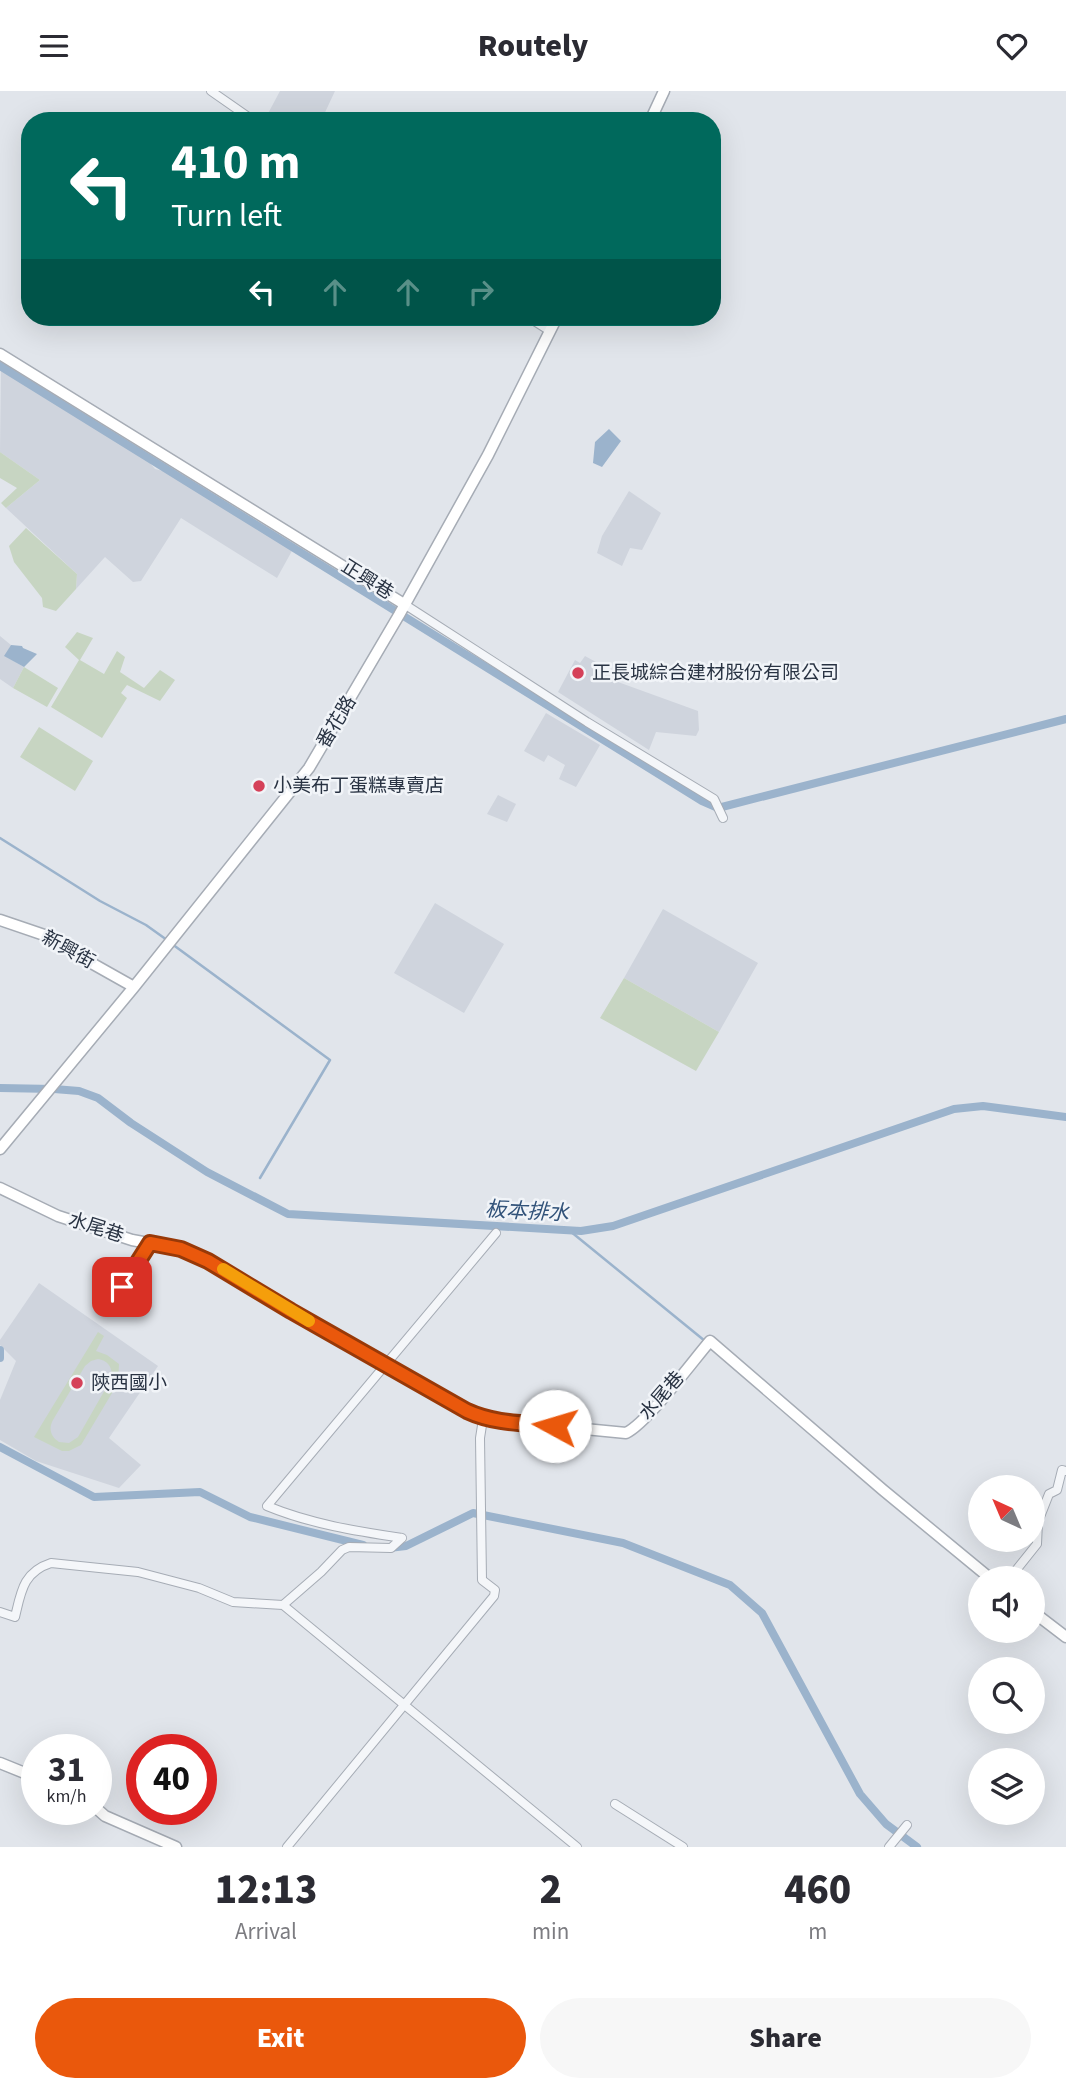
<!DOCTYPE html>
<meta charset="utf-8">
<style>
:root{--surface:#fff;--page:#f7f7f7;--text:#2b2b33;--muted:#7c7c81;--accent:#ea580c}
body{margin:0;font-family:"Source Sans 3","Noto Sans TC",sans-serif;background:var(--page);color:var(--text);height:100vh;display:flex;flex-direction:column;font-size:26px;white-space:nowrap}
*{box-sizing:border-box;margin:0}
p{font-size:23px;color:var(--muted)}
.icon{flex:none;width:38px;height:38px;fill:none;stroke:currentColor;stroke-width:2;stroke-linecap:round;stroke-linejoin:round}
.map{position:relative;height:1756px;overflow:hidden}
.side{display:flex;flex-direction:column;background:var(--surface);flex:1}
.side>*{flex:none}
.guide{position:absolute;left:21px;top:21px;width:700px;height:214px;border-radius:28px;box-shadow:0 7px 28px #0002;background:#00695c;color:#fff;overflow:hidden}
.needle{width:46px;rotate:316deg}
.controls{position:absolute;left:968px;top:1384px;display:grid;gap:14px}
.controls a{display:grid;place-items:center;width:77px;height:77px;border-radius:50%;background:var(--surface);box-shadow:0 7px 28px #0002;font-size:35px}
.speed{position:absolute;left:21px;top:1643px;display:flex;gap:14px;font-size:35px;font-weight:700;text-align:center}
.speed>*{display:grid;place-content:center;width:91px;height:91px;border-radius:50%;background:var(--surface);box-shadow:0 7px 28px #0002;line-height:1}
.speed small{font-size:18px;font-weight:400}
.speed .limit{border:10px solid #d22;background:#fff;color:#111}
.pin{position:absolute;display:grid;place-items:center;width:60px;height:60px;color:#fff;margin:-30px;border-radius:14px;box-shadow:0 4px 10px #0006}
.me{position:absolute;width:77px;margin:-38px;rotate:276deg;stroke-linejoin:round;filter:drop-shadow(0 0 5px #0008)}
.turn{display:flex;align-items:center;gap:24px;height:147px;padding:0 35px;font-size:32px}
.turn .icon{width:91px;height:91px;stroke-width:2.5}
.turn b{display:block;font-size:49px;line-height:60px}
.lanes{display:flex;align-items:center;height:66px;padding:0 35px;background:#0003;justify-content:center;gap:35px;direction:ltr}
.lanes .off{opacity:.35}
.eta{display:flex;justify-content:space-evenly;align-items:center;height:119px;text-align:center}
.eta b{font-size:42px;font-weight:800;line-height:49px}
.primary-button{display:flex;gap:14px;margin-top:auto;padding:14px 35px}
.primary-button a{flex:1;height:80px;border-radius:42px;background:var(--accent);color:#fff;font-size:28px;font-weight:800;line-height:80px;text-align:center}
.primary-button a+a{background:var(--page);color:var(--text)}
header{display:flex;justify-content:space-between;align-items:center;height:91px;padding:0 35px;background:var(--surface);font-size:32px;font-weight:800}
.map>svg:first-child{display:block}
.built{fill:#cfd4dd}
.green{fill:#c7d5c2;fill-rule:evenodd}
.water{fill:#9bb3cc}
.lines{fill:none;stroke-linecap:round;stroke-linejoin:round}
.stream{stroke:#9bb3cc;stroke-width:2.5}
.canal{stroke:#9bb3cc;stroke-width:8}
.street-casing{stroke:#a6acb5;stroke-width:10}
.secondary-casing{stroke:#a6acb5;stroke-width:13}
.street{stroke:#f4f6f9;stroke-width:8}
.secondary{stroke:#fff;stroke-width:10}
.route-casing{stroke:#983908;stroke-width:18}
.route{stroke:#ea580c;stroke-width:12}
.slow{stroke:#f59e0b;stroke-width:12}
.poi-dot{fill:#d54159;stroke:#f1f4f8;stroke-width:2.5}
.labels{text-anchor:middle;dominant-baseline:central;stroke-width:5;stroke-linejoin:round;paint-order:stroke}
.street-label{font-size:19px;fill:#293343;stroke:#f1f4f8}
.poi-label{font-size:19px;fill:#293343;stroke:#f1f4f8;text-anchor:start}
.water-label{font-size:21px;font-style:italic;fill:#315279;stroke:#f1f4f8}
</style>
<header><svg class="icon" aria-label="menu" viewBox="0 0 24 24"><path d="M4 6h16M4 12h16M4 18h16"/></svg>Routely<svg class="icon" aria-label="heart" viewBox="0 0 24 24"><path d="M12 20l-8-8c-3-5 5-10 8-4 3-6 11-1 8 4z"/></svg></header>
<div class="map">
<svg width="1066" height="1756" viewBox="0 0 1066 1756">
<rect width="100%" height="100%" fill="#e1e5eb"/>
<path class="built" d="M280,0H335L321,30H264Z
M1,274L144,365L155,378L175,383L293,458L277,487L181,427L141,490L133,491L105,466L76,498L77,483L6,417L40,389L0,361Z
M629,400L661,422L642,459L630,457L622,475L597,462L602,445Z
M0,545L11,554L5,565L24,576L13,597L0,588Z
M585,565L605,576L603,583L618,591L698,620L699,639L696,645L656,641L649,659L558,601L575,569L580,572Z
M546,622L600,654L576,696L559,688L565,674L548,664L544,671L524,660Z
M498,704L516,713L507,731L487,723Z
M435,812L504,853L464,922L394,882Z
M663,818L758,872L719,941L624,887Z
M39,1192L158,1275L109,1347L141,1374L119,1397L36,1370L0,1349V1309L16,1270L0,1254V1249Z"/>
<path class="green" d="M0,361L40,389L6,417L1,412L17,397L0,387Z
M26,437L77,483L76,498L56,520L43,516L42,507L14,471L9,455Z
M77,541L93,547L80,569L104,583L117,560L125,566L120,581L144,597L160,579L175,589L160,610L127,594L121,602L127,607L102,647L51,616L79,569L65,556Z
M24,576L58,597L47,616L13,597Z
M39,636L93,670L75,700L20,666Z
M624,887L719,941L696,980L600,927Z
M98,1241L104,1245L96,1260L107,1264L119,1273L118,1292L81,1354L69,1360H62L34,1346ZM98,1268C110,1270 114,1279 110,1290L78,1346L69,1352L59,1351C51,1346 48,1338 53,1329L85,1275L91,1270Z"/>
<path class="water" d="M609,338L621,350L602,376L593,372L595,351Z
M11,554L22,555L23,557L37,563L24,576L4,565Z"/>
<g class="lines">
<path class="stream" d="M0,747L100,810L146,834L167,849
M172,853L330,969L260,1087
M570,1140L705,1250"/>
<path class="canal" d="M0,275L702,710L718,717L1066,628
M0,997L54,998L79,1000L98,1007L131,1032L207,1081L288,1123L581,1140L613,1135L954,1018L983,1015L1066,1026
M0,1259V1267
M0,1356L94,1406L200,1401L250,1426L363,1454
M389,1457L406,1455L473,1422L623,1452L730,1494L762,1522L860,1703L886,1733L917,1756"/>
<g class="street-casing">
<path id="street" d="M211,0L254,30
M528,226L550,240
M404,513L587,631L714,708L723,727
M107,1218L150,1152
M402,1447C355,1440 311,1433 267,1415L496,1142
M1009,1488L1037,1453L1038,1431L1049,1403L1057,1399L1062,1379L1066,1380
M283,1514L577,1756
M0,1521L15,1526C21,1501 23,1481 51,1472L138,1481L199,1497L233,1511L283,1514L321,1481L342,1459L349,1456L391,1457L402,1447
M615,1713L683,1756
M287,1756L494,1505L495,1499L482,1489L480,1347L483,1328
M889,1756L907,1734"/>
</g>
<g class="secondary-casing">
<path id="secondary" d="M650,30L664,0
M0,263L404,513
M0,829L53,847L86,869L134,896
M0,1058L134,896L309,677L399,524L488,364L557,226
M0,1097L58,1125L132,1149L181,1158L208,1169L291,1220L483,1328L626,1342C647,1332 692,1271 710,1250L883,1399L991,1488
M1032,1520L1066,1546
M0,1672L37,1687
M96,1717L105,1725L176,1756"/>
</g>
<use href="#street" class="street"/>
<use href="#secondary" class="secondary"/>
</g>
<g class="lines">
<g class="route-casing">
<path id="route" d="M122,1196L150,1152L181,1158L208,1170L291,1220L467,1320C495,1333 525,1332 555,1335"/>
</g>
<use href="#route" class="route"/>
<path class="slow" d="M223,1178L309,1230"/>
</g>
<g class="poi-dot">
<circle cx="578" cy="582" r="7"/>
<circle cx="259" cy="695" r="7"/>
<circle cx="77" cy="1292" r="7"/>
</g>
<g class="labels">
<g class="street-label">
<text transform="translate(367 489) rotate(32)">正興巷</text>
<text transform="translate(337 631) rotate(-59)">番花路</text>
<text transform="translate(68 859) rotate(29)">新興街</text>
<text transform="translate(96 1137) rotate(18)">水尾巷</text>
<text transform="translate(662 1305) rotate(-49)">水尾巷</text>
</g>
<g class="poi-label">
<text x="592" y="582">正長城綜合建材股份有限公司</text>
<text x="273" y="695">小美布丁蛋糕專賣店</text>
<text x="91" y="1292">陝西國小</text>
</g>
<g class="water-label">
<text transform="translate(527 1120) rotate(3)">板本排水</text>
</g>
</g>
</svg>
<div class="controls">
<a><svg class="needle" viewBox="-14 -14 28 28"><path d="M0-13l5 13h-10z" fill="#e53935"/><path d="M0 13l5-13h-10z" fill="#7c7c81"/></svg></a>
<a><svg class="icon" aria-label="sound" viewBox="0 0 24 24"><path d="M4 9h4l5-4v14l-5-4H4zM17 9q2 3 0 6"/></svg></a>
<a><svg class="icon" aria-label="search" viewBox="0 0 24 24"><circle cx="10" cy="10" r="6"/><path d="M15 15l6 6"/></svg></a>
<a><svg class="icon" aria-label="layers" viewBox="0 0 24 24"><path d="M12 4l9 5-9 5-9-5zM3 14l9 5 9-5"/></svg></a>
</div>
<div class="speed"><div>31<small>km/h</small></div><div class="limit">40</div></div>
<div class="pin" style="left:122px;top:1196px;background:#d93025"><svg class="icon" aria-label="arrive" viewBox="0 0 24 24"><path d="M6 21V4h12l-3 4 3 4H6"/></svg></div>
<svg class="me" style="left:555px;top:1335px" viewBox="-20 -20 40 40"><circle r="19" fill="#fff"/><path d="M0-13L10 11 0 6-10 11z" fill="#ea580c"/></svg>
<div class="guide">
<div class="turn"><svg class="icon" aria-label="left" viewBox="0 0 24 24"><path d="M17 20v-9H6M10 6l-5 5 5 5"/></svg><div><b>410 m</b>Turn left</div></div>
<div class="lanes"><svg class="icon" aria-label="left" viewBox="0 0 24 24"><path d="M17 20v-9H6M10 6l-5 5 5 5"/></svg><svg class="icon off" aria-label="ahead" viewBox="0 0 24 24"><path d="M12 20V5M6 11l6-6 6 6"/></svg><svg class="icon off" aria-label="ahead" viewBox="0 0 24 24"><path d="M12 20V5M6 11l6-6 6 6"/></svg><svg class="icon off" aria-label="right" viewBox="0 0 24 24"><path d="M7 20v-9h11M14 6l5 5-5 5"/></svg></div>
</div>
</div>
<section class="side">
<div class="eta">
<div><b>12:13</b><p>Arrival</p></div>
<div><b>2</b><p>min</p></div>
<div><b>460</b><p>m</p></div>
</div>
<div class="primary-button"><a>Exit</a><a>Share</a></div>
</section>
